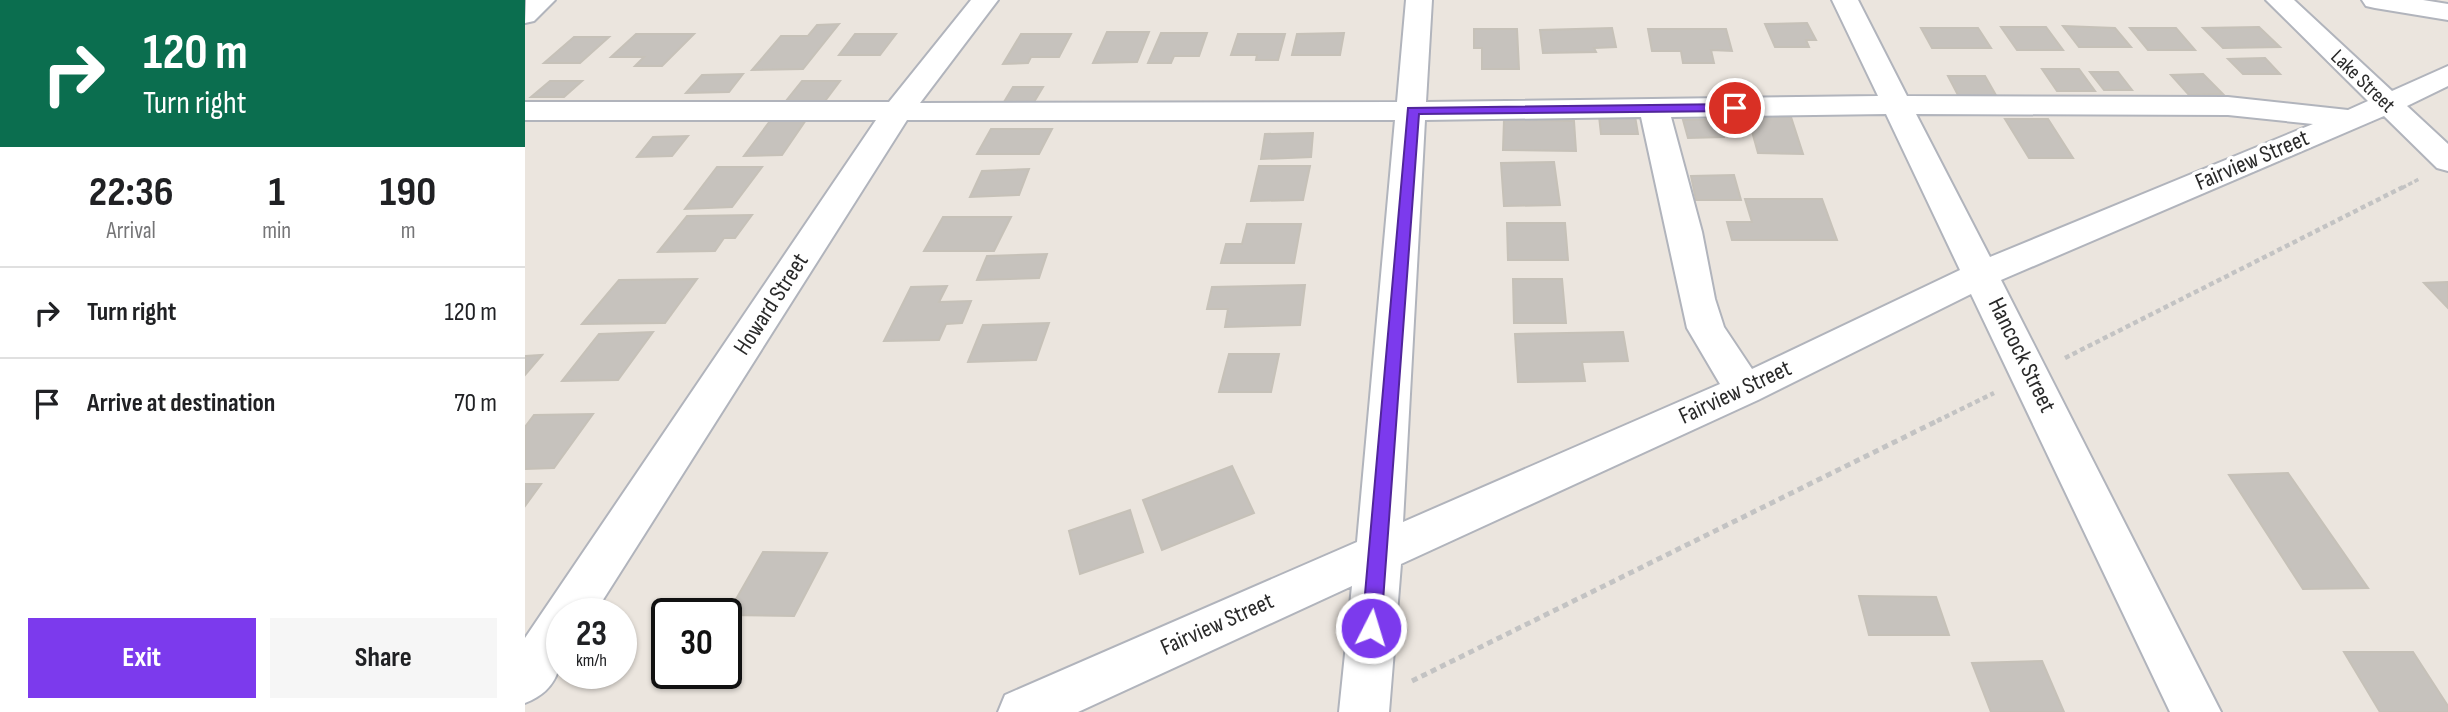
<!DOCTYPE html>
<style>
:root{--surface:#fff;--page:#f6f6f6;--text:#202124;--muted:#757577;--line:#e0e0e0;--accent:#7c3aed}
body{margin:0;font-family:"Sofia Sans Condensed",sans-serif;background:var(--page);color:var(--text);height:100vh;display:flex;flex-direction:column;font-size:26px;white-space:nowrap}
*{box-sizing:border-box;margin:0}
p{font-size:23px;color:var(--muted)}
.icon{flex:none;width:38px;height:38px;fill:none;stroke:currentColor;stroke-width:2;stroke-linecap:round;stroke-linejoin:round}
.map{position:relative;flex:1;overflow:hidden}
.details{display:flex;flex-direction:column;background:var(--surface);width:525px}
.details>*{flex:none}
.hud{background:#0b6e4f;color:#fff;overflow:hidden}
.speed{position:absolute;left:21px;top:598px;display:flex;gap:14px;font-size:35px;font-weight:700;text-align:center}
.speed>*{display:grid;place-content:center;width:91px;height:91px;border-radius:50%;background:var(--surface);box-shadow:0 2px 5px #0004;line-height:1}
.speed small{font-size:18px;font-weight:400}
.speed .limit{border:4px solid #111;border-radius:10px;background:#fff;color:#111}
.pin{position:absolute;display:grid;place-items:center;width:60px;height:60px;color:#fff;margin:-30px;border:4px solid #fff;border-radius:50%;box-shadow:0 2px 7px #0007}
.me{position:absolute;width:77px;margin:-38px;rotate:5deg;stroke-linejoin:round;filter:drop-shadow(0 0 5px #0008)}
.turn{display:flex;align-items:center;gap:24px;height:147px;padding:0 28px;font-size:32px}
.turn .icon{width:91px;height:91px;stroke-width:2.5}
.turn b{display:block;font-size:49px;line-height:60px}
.eta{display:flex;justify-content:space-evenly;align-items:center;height:119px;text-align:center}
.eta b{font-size:42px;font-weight:700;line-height:49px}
.action{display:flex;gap:14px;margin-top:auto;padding:14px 28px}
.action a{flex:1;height:80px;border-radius:0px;background:var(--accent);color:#fff;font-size:28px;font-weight:700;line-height:80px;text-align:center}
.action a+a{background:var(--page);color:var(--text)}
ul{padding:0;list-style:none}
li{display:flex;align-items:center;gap:21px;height:91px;padding:0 28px;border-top:2px solid var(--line)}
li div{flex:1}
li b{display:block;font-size:26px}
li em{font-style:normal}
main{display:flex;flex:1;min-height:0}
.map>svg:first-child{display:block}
.building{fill:#c6c2bd;stroke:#c6c1b8;stroke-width:2}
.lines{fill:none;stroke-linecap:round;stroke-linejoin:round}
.minor-casing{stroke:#b1b4bc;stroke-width:4}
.path-far2{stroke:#c3c3c3;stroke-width:3.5;stroke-dasharray:4.5 2.5;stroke-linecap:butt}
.path-far1{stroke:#c3c3c3;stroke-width:4.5;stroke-dasharray:5 3.5;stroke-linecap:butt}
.path{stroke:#c3c3c3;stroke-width:5;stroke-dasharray:6 4.5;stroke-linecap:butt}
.minor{fill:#fff;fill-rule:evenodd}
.route{fill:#7c3aed;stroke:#51269a;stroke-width:2}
.labels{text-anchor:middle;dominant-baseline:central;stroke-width:7;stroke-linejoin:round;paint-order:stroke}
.far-street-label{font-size:21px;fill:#2a2a2a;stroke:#fff}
.street-label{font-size:24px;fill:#2a2a2a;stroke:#fff}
</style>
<main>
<section class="details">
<div class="hud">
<div class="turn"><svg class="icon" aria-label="right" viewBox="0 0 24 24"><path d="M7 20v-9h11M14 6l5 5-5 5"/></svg><div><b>120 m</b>Turn right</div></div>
</div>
<div class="eta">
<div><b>22:36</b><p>Arrival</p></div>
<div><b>1</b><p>min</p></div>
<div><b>190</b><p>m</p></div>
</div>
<ul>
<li><svg class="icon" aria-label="right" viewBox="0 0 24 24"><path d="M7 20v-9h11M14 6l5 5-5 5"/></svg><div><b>Turn right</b></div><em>120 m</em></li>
<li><svg class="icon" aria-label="arrive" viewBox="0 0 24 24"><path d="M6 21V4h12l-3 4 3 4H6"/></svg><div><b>Arrive at destination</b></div><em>70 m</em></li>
</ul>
<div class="action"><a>Exit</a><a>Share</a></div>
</section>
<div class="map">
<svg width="1923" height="712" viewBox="0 0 1923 712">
<rect width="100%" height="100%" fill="#ebe5de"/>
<path class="building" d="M1282,23L1291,40H1281L1284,47H1250L1240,24Z
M314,24L278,69L227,70L256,36H283L292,25Z
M1538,26L1590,28L1606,47H1554Z
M1476,27H1521L1538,50H1492Z
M1734,27L1755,47L1698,48L1678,28Z
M1087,28L1091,47L1069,48L1071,52L1018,53L1015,30Z
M1396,28H1453L1466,48H1407Z
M1605,28H1651L1670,50H1623Z
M949,29H992L994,69H957V48H949Z
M1123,29H1201L1207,51L1186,50L1189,63H1158L1156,51H1127Z
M582,32H624L612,62L568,63Z
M636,33H682L674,56H649L646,63H623Z
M819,33L815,55H767L772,34Z
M111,34H169L137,66H110L119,57H86Z
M330,34H371L355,55H314Z
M496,34H546L534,57H506L503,63L478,64Z
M713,34H760L753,60H731L732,55H706Z
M49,37H84L55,63H19Z
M1740,58L1755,74H1718L1703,59Z
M1517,69H1554L1570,91H1532Z
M1565,72H1593L1607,90H1579Z
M218,74L204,92L161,93L177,75Z
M1678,74L1698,94L1664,95L1646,75Z
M1423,76H1460L1472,97H1434Z
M25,81H57L39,97H6Z
M277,81H315L300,101H261Z
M488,87H518L509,102H479Z
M1074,116H1110L1113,134H1076Z
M1223,117H1266L1278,154L1233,153Z
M1194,119L1199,137L1163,138L1158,120Z
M1480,119H1523L1548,158H1504Z
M281,120L257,155L219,156L245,121Z
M979,120L1049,121L1051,151L978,150Z
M466,129H527L514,154H452Z
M788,133L786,157L736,159L740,134Z
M163,136L147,156L112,157L128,137Z
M1029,162L1035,205L979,206L976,163Z
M734,166H785L778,200L726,201Z
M192,167H237L207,207L160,209Z
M504,169L494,195L445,197L457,171Z
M1209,175L1216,200H1171L1166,176Z
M1220,199H1297L1312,240H1207L1202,222H1227Z
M227,215L210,238H199L190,251L133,252L162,216Z
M418,217H486L469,251H399Z
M982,223H1040L1043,260H983Z
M722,224H776L769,263H696L701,244H717Z
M522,254L514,278L452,280L462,256Z
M172,279L140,323L57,324L94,280Z
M988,279H1037L1041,323H989Z
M1923,282V308L1899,283Z
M780,285L775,325L700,327L703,309H682L687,287Z
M422,286L414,302L446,301L437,323L421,324L414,340L359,341L386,287Z
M524,323L511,360L443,362L458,325Z
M128,332L93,380L37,381L74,334Z
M1098,332L1103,361L1057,362L1060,381L993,382L990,334Z
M704,354H754L746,392H694Z
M17,355L0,375V356Z
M68,414L29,468L0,469V427L9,415Z
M707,466L729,513L637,550L618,500Z
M1763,473L1843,588L1778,589L1704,475Z
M0,484H16L0,506Z
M605,510L618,552L555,574L544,531Z
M238,552L302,553L269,616L202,615Z
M1334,596L1411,597L1424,635H1344Z
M1819,652H1888L1923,706V712H1855Z
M1517,661L1539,712H1466L1447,663Z"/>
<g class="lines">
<g class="minor-casing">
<path id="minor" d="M1,0H30L9,21L0,23Z
M446,0H473L395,103L872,102L881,0H907L901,102L1353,96L1307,0H1333L1382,96L1703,97L1823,110L1843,101L1741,0H1769L1867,91L1923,66V86L1882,106L1923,144V171L1912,168L1859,116L1476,280L1696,712H1645L1446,294L1233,400L876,564L864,712H814L827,586L553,712H473L480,695L832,542L870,120H382L69,614H37C37,652 42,687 0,703V638L351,120H0V102H364ZM1361,114L1435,270L1227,369L1199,327L1190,299L1177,232L1146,117ZM1391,114L1703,115L1788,124L1465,257ZM1116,117L1162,328L1195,384L878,522L900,120Z
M1837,0H1898L1923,4V20L1850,8L1841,6Z"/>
</g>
<path class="path-far2" d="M1877,188L1894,179"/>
<path class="path-far1" d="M1540,358L1880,186
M1412,421L1469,393"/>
<path class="path" d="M887,681L1416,419"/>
<use href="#minor" class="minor"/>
</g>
<path class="route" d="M1210,104L1216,108L1214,111L894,114L856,628L853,634L846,637L839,634L837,628L883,108Z"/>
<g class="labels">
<g class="far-street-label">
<text transform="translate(1838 81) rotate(44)">Lake Street</text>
</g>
<g class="street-label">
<text transform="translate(1727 160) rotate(-23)">Fairview Street</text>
<text transform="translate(246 304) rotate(-57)">Howard Street</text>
<text transform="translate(1497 355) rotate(64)">Hancock Street</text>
<text transform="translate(1210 392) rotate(-25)">Fairview Street</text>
<text transform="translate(692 624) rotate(-24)">Fairview Street</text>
</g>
</g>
</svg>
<div class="speed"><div>23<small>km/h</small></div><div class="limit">30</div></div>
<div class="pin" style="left:1210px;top:108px;background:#d93025"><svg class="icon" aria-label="arrive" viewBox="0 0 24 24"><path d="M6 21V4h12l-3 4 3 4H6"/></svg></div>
<svg class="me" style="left:846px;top:628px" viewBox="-20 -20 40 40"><circle r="17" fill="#7c3aed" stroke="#fff" stroke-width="3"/><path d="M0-11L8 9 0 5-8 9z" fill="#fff"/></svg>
</div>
</main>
